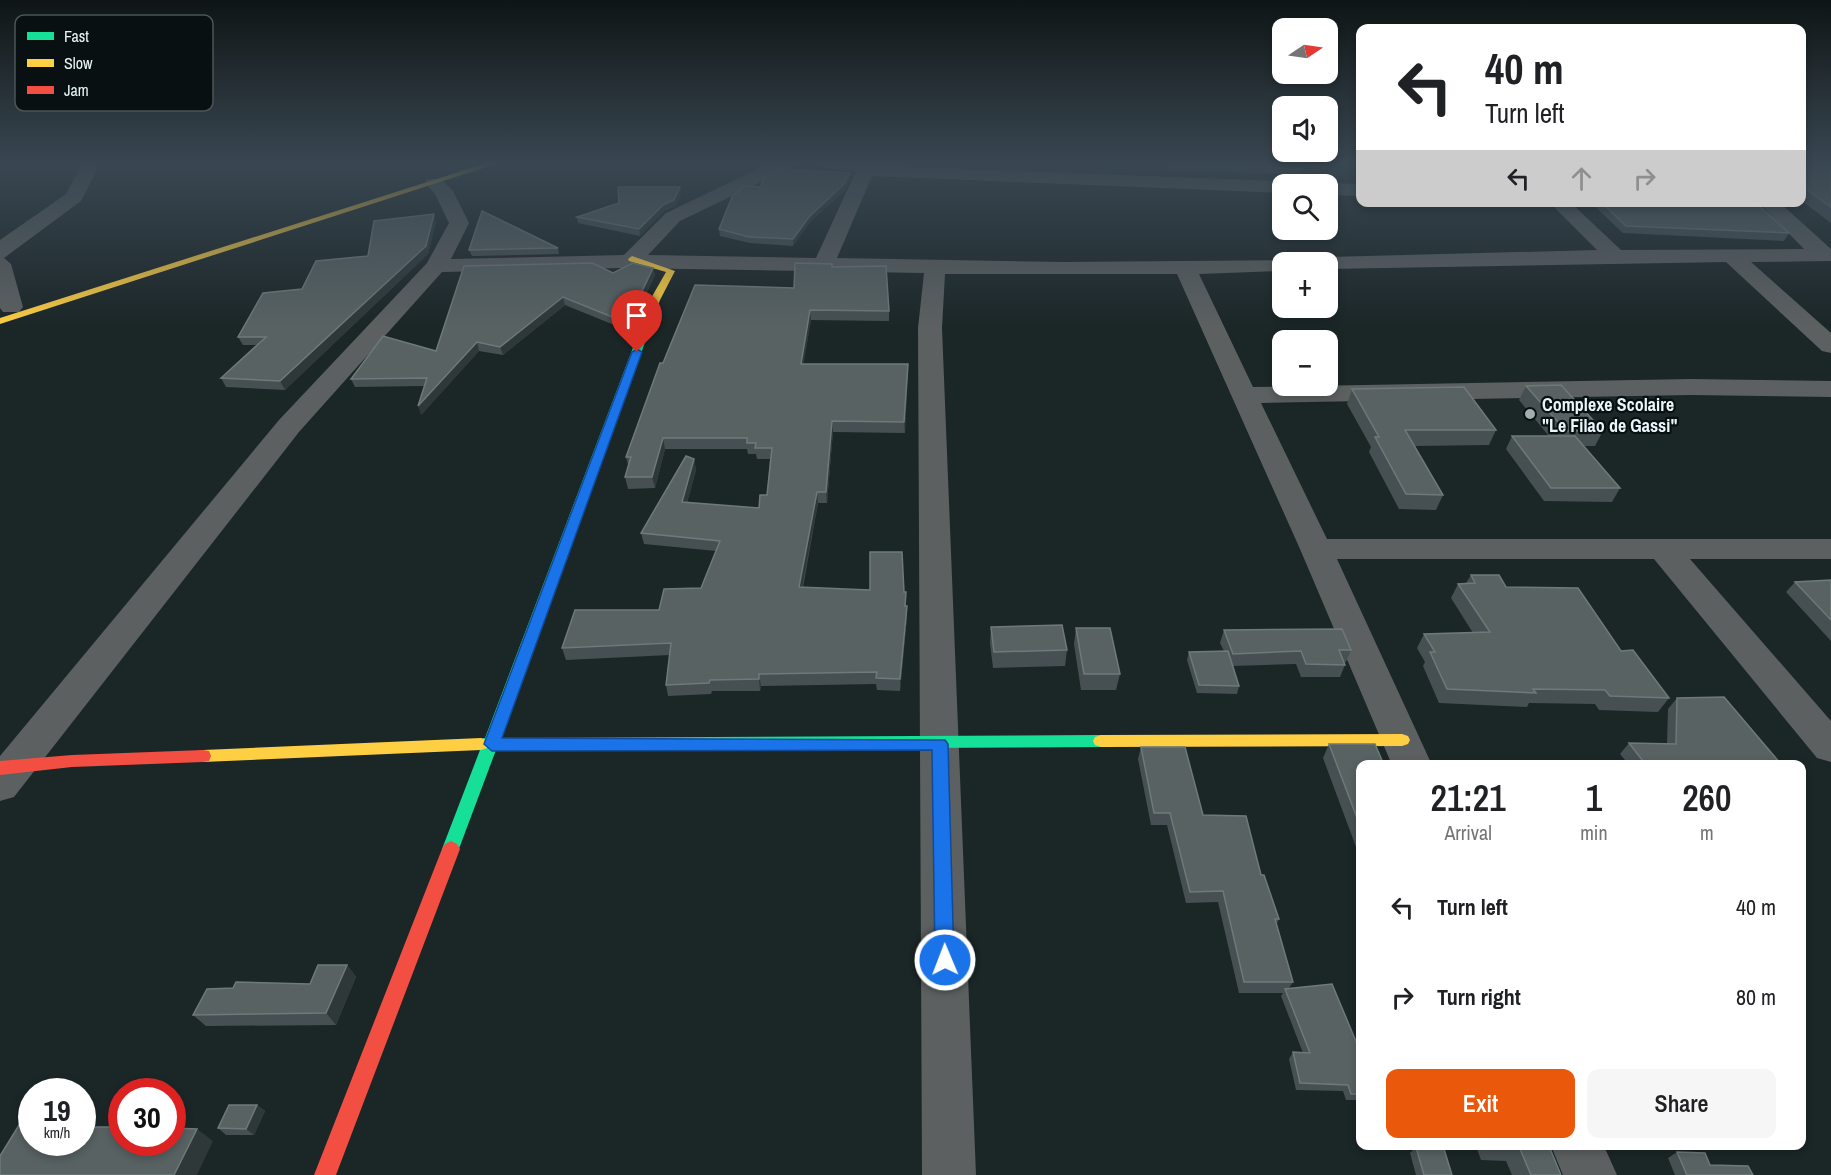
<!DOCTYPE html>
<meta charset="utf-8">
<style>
:root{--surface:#fff;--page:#f6f6f6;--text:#202124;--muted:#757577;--accent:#ea580c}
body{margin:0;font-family:"Archivo Narrow",sans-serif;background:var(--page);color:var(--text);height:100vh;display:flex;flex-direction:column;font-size:22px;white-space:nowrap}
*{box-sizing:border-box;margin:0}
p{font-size:20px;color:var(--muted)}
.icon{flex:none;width:33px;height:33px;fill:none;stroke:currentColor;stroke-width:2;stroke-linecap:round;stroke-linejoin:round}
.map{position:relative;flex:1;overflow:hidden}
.sheet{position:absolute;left:1356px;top:760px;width:450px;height:390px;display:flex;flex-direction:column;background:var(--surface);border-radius:12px;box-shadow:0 3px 9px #0003}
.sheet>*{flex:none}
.banner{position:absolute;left:1356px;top:24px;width:450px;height:183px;border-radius:12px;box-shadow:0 3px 9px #0003;background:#fff;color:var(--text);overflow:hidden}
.needle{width:39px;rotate:77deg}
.controls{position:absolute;left:1272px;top:18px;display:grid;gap:12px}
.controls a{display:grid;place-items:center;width:66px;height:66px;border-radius:12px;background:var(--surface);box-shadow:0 3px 9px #0003;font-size:30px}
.speed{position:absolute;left:18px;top:1078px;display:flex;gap:12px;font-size:30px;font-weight:700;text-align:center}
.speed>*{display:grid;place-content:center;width:78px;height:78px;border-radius:50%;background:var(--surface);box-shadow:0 3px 9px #0003;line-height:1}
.speed small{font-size:15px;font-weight:400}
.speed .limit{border:9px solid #d22;background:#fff;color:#111}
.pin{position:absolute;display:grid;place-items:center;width:51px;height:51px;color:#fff;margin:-62px -26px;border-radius:50% 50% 50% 0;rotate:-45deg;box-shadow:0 0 6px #0007}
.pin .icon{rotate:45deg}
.me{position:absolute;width:66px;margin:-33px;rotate:359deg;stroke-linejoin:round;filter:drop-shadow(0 0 4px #0008)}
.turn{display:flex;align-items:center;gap:21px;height:126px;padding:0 30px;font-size:27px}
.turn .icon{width:78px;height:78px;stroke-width:2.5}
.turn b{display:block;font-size:42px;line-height:51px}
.lanes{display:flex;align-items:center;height:57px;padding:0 30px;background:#0003;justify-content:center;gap:30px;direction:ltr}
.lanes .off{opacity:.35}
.eta{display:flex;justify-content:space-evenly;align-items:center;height:102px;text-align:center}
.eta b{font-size:36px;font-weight:600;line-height:42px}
.cta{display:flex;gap:12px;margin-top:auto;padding:12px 30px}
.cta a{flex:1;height:69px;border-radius:12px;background:var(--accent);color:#fff;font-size:24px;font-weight:600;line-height:69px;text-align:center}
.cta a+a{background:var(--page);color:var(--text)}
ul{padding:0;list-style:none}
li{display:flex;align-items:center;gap:18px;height:90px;padding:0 30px}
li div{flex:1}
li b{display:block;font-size:22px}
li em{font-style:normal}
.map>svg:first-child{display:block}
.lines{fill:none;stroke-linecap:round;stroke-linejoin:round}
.street{fill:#5c6061;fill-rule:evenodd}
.fast{fill:#16e098;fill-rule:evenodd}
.slow{fill:#ffcf43;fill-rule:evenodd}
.jam{fill:#f24e42;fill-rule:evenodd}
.wall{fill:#465052}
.shaded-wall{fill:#2e3839}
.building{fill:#586263;stroke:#6e797b;stroke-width:1.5}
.route{fill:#1a73e8;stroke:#114b97;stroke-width:1.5}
.poi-dot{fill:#a1adaf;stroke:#081012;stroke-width:2}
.labels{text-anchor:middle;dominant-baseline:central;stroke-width:4.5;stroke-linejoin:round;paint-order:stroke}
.poi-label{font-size:18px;font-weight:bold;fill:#e9f5f8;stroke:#081012;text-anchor:start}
.key{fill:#081012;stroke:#4c5557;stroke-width:1.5}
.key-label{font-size:16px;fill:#e9f5f8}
</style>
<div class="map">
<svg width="1831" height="1175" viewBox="0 0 1831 1175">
<rect width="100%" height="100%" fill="#1b2627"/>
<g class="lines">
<path class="street" d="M83,162H101L81,201L4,258L11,264L23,307L19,312H3L0,308V240L66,194Z
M773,162H797L794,166L680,221L648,255L816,258L856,171L823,167L814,162H871L879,166L1282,181L1290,184H1282V193L872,176L837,258L1064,262L1290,260L1291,262H1282V271L1199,274L1253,387L1691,379L1831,381V397L1691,395L1261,403L1327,539H1831V559H1690L1831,721V762L1817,758L1654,559H1337L1432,765H1392L1300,549L1177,274H945L942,328L976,1175H922L918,328L924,273L622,268L442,272L299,432L14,797L0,801V756L279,420L427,263L449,223L435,194L425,183L427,179H441L453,191L469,223L451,259L624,255L666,213Z
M1328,183L1360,184V196L1328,195V184H1323Z
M1549,202H1570L1621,250L1804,249L1758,202H1779L1831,249V261L1751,262L1831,333V353L1822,351L1726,262L1328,269V262H1318L1320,258L1328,257L1597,250Z
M1551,1146H1604L1617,1175H1563Z"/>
<path class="fast" d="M642,334L647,337L500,738L1101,735L1107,737L1109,741L1107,745L1101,747L496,750L457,854L451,857L445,854L442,849L480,750L475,748L473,744L475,740L485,738L637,337Z"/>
<path class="slow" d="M490,162H502L0,324V318Z
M632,256L675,271L660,300L647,337L642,340L637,337L650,300L666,272L629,261L628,259Z
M1402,734L1408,736L1410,740L1408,744L1402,746L1101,747L1095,745L1093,741L1095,737L1101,735Z
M481,738L487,740L489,744L487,748L481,750L203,762L197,761L195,756L197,751L203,750Z"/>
<path class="jam" d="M203,750L209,751L211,756L209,761L203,762L72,767L0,775V761L72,755Z
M451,841L457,844L460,849L336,1175H314L442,849L445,844Z"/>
</g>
<path class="wall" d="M1170,162H1360V169L1348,163L1300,174L1170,170Z
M1802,162H1831V223L1802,201Z
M850,179L844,191L809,223L793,246L750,243L720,236L719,229L760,187Z
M680,187L681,194L675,206L664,211L640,236L578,223L577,217Z
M1590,202H1755L1789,233L1784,241L1623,233Z
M436,221L428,254L285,390L226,387L221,378L257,345H243L238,337L302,289Z
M558,248L559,254L472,256L469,250Z
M832,267L889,311V321L811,320L803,364H908L905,433L833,432L827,503H818L803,587L904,592L907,617L900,691L877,690L876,684L761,686L760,691H712L711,694L668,696L666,685L670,655L566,660L562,648L659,610L701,588L716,551L644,544L641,533L694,459L696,470L687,503L759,508L767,495L770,459H757L756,454H748L747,449H665L655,488L628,489L625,477L628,465L626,457L663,363L794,288Z
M653,268L655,275L629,331L565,305L503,355L479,351L421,415L425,386L355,387L351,379L436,351L613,273Z
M1526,386L1603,431L1595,446H1584L1620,488L1612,502L1544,501L1506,449L1512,436H1549L1519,400Z
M1352,389L1496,430L1489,445L1414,446L1443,495L1436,510L1399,509L1369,452L1371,447L1347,404Z
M1471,575L1506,587L1621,651L1669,698L1658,712L1599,710L1595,704L1529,703L1527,707L1439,703L1423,666L1425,662L1417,648L1424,634L1473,633L1451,598L1458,584L1466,583Z
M1831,580V641L1786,592L1795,582Z
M991,627L1067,650L1065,666L993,668L990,643Z
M1076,628L1120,674L1116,690H1081L1074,644Z
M1224,630L1351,650L1346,662H1344L1345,665L1340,677H1301L1296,664L1233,666L1239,686L1237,694L1197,693L1187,660L1189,652L1224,651L1220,643Z
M1677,698L1780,763L1778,765H1629L1620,754L1629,743L1667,744L1668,709Z
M1329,744L1360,765V846L1356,847L1323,758Z
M1141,747L1203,815L1261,875L1279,919L1276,925L1293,982L1289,988L1360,1051V1100H1346L1343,1091L1296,1090L1289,1059L1293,1052L1303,1053L1281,996L1283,993H1239L1218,902L1186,903L1167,825H1151L1138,759Z
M347,965L356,977L336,1025L206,1026L193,1015L233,988L310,984Z
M257,1105L265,1111L254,1135H226L218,1128Z
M1476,1146H1549L1561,1175H1512L1506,1161L1481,1160Z
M1416,1147L1452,1175H1416L1410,1153Z
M1677,1152L1710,1165L1753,1175H1675L1668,1158Z"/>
<path class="shaded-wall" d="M1326,162H1348V163L1300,174L1302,168Z
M850,173V179L844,191L809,223L793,246V239L809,217Z
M680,187L681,194L675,206L664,211L640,236L639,229Z
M434,214L436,221L428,254L285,390L280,381Z
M653,268L655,275L629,331L627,323Z
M563,297L565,305L503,355L500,347Z
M810,310L811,320L802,374L801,364Z
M477,342L479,351L421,415L418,406Z
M908,364V375L905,433L904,422Z
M832,421L833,432L827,503L826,492Z
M663,438L665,449L655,488L652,477Z
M694,459L696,470L684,513L682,502Z
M817,492L818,503L800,598L799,587Z
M907,606V617L900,691V679Z
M759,674L761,686L760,691L759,679Z
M347,965L356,977L336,1025L326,1013Z
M257,1105L265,1111L254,1135L246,1129Z
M197,1129L213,1141L197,1175H174Z"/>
<path class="building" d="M1171,162H1326L1302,168L1171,163Z
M1802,162H1831V207L1802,186Z
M779,169L850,173L844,184L809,217L793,239L749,237L719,229L732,197L744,186L760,187L766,175Z
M618,187H680L674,200L663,205L639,229L577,217L619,203Z
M1601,202H1755L1789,233L1626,226Z
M482,211L558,248L469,250Z
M434,214L426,246L280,381L221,378L266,337H238L263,293L302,289L316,261L368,256L374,221Z
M592,263L613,273L633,263L653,268L627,323L563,297L500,347L477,342L418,406L427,378L351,379L383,336L436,351L464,266Z
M795,263L832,264V267L886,266L889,311L810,310L801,364H908L904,422L832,421L826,492H817L799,587L870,590V552H902L904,592H906L905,606H907L900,679L876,678L877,672L759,674V679L710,680L709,683L666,685L671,643L562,648L575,610H659L664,589L701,588L720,541L641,533L686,456L694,459L682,502L759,508L760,495H767L772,448H755L756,443H747V438H663L652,477H625L631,457H626L660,363H663L695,285L794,288Z
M1561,385L1603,431H1566L1526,386Z
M1464,387L1496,430H1405L1443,495L1406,494L1375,437H1379L1352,389Z
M1512,436H1575L1620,488H1551Z
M1471,575H1499L1506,587L1578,588L1621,651L1633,650L1669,698L1610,696L1605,690L1533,689L1536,693L1447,689L1430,652H1435L1424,634L1490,632L1458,584L1475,583Z
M1831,580V620L1795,582Z
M1062,625L1067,650L994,652L991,627Z
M1076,628H1110L1120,674H1084Z
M1342,629L1351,650H1339L1345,665L1306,664L1301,651L1233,654L1224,630Z
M1228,651L1239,686L1199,685L1189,652Z
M1724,697L1780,763L1708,765H1646L1629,743L1676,744L1677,698Z
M1329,744H1375L1384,765H1360V826Z
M1141,747H1185L1203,815L1246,816L1261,875H1264L1279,919H1275L1293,982H1244L1223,891L1190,892L1170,813H1154Z
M318,965H347L326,1013L193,1015L207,989L233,988L236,982L310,984Z
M1332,984L1360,1051V1094H1351L1348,1085L1300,1083L1293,1052L1310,1053L1285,989Z
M229,1105H257L246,1129L218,1128Z
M19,1125L32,1126V1143H82V1127H122V1143H172V1128L197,1129L174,1175H0V1156Z
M1493,1146H1549L1561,1175H1531L1520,1149H1494Z
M1416,1147L1444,1149L1452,1175H1424Z
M1677,1152L1705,1153L1710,1165L1748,1166L1753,1175H1687Z"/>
<linearGradient id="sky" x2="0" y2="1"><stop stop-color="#0f1515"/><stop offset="0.5" stop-color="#394752"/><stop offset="1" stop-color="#394752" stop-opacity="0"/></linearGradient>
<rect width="1831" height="327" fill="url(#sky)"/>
<path class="route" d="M637,349L642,352L502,738L945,740L948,744L954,960L951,966L945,969L938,966L935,960L932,750L492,751L484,744L632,352Z"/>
<circle class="poi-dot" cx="1530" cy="414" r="6"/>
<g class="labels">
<g class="poi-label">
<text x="1542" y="404">Complexe Scolaire<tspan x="1542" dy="21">"Le Filao de Gassi"</tspan></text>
</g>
</g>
<rect x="15" y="15" width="198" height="96" rx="9" class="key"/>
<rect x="27" y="32" width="27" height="8" fill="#16e098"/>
<rect x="27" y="59" width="27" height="8" fill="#ffcf43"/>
<rect x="27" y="86" width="27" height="8" fill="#f24e42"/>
<g class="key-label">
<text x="64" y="42">Fast</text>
<text x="64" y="69">Slow</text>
<text x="64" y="96">Jam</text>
</g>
</svg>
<div class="controls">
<a><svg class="needle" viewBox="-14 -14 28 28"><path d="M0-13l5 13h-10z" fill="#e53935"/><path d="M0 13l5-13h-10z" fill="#757577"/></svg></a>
<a><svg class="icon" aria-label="sound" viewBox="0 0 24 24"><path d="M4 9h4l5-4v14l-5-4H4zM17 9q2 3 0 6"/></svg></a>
<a><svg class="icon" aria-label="search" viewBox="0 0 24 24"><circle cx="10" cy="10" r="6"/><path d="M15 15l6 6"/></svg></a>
<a>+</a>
<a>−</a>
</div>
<div class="speed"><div>19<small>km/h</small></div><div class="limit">30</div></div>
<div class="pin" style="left:637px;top:352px;background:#d93025"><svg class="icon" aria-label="arrive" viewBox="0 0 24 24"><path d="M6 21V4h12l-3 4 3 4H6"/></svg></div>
<svg class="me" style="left:945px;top:960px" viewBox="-20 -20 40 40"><circle r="17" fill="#1a73e8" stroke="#fff" stroke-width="3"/><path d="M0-11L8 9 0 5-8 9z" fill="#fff"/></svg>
<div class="banner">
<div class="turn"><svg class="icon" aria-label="left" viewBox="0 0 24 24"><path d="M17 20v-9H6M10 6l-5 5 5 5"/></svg><div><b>40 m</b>Turn left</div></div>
<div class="lanes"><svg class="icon" aria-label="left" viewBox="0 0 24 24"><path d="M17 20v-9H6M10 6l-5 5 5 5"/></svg><svg class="icon off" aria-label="ahead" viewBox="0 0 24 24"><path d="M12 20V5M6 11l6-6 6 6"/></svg><svg class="icon off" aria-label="right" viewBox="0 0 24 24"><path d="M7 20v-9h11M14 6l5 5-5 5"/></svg></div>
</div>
<section class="sheet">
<div class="eta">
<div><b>21:21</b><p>Arrival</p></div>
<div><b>1</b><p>min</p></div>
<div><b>260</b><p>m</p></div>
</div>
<ul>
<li><svg class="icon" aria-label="left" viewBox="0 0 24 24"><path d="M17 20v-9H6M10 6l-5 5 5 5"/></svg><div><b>Turn left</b></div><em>40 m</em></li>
<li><svg class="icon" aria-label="right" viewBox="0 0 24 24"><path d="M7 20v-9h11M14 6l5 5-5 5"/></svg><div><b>Turn right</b></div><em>80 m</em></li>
</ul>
<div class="cta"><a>Exit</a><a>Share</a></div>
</section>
</div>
